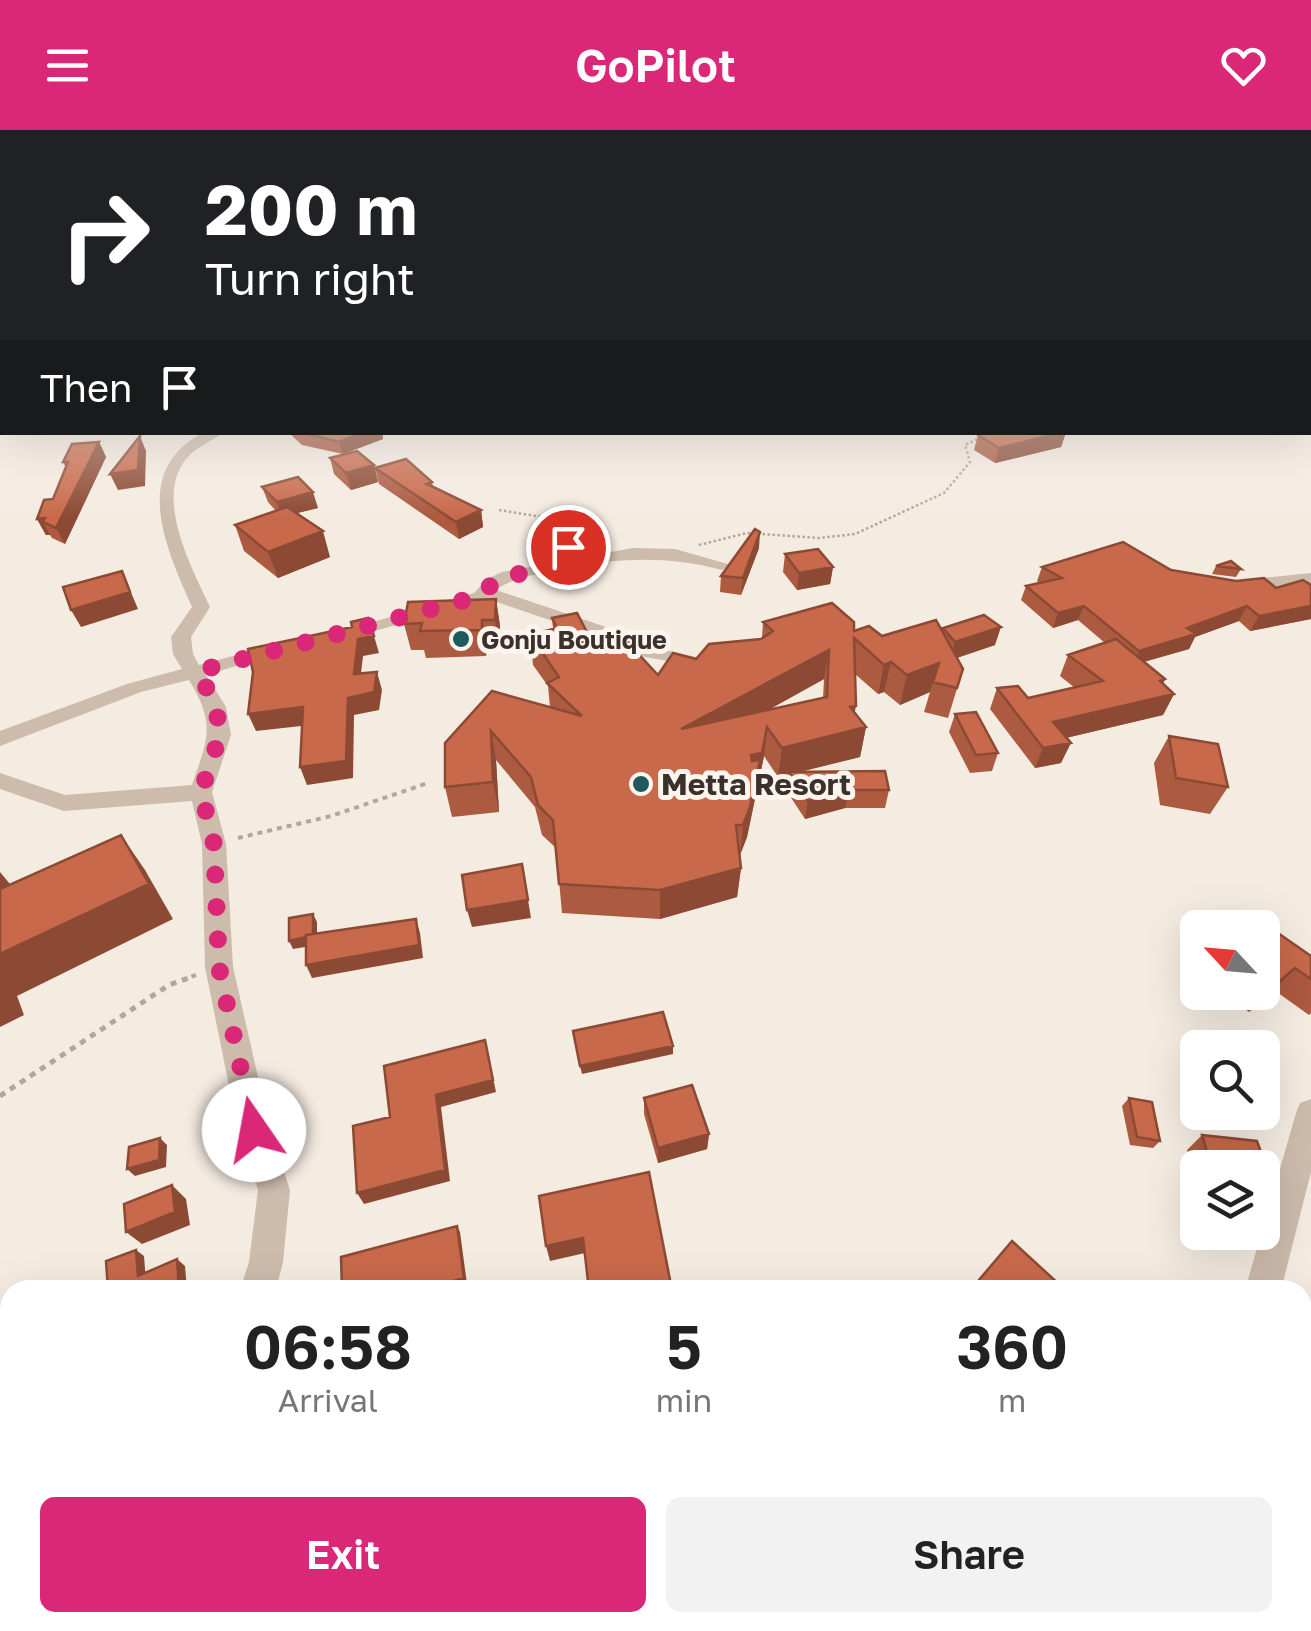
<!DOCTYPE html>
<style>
:root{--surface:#fff;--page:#f2f2f2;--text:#222;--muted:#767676;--accent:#db2777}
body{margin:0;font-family:"Golos Text",sans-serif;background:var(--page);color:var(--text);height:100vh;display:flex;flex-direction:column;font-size:38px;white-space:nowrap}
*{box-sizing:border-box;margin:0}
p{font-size:32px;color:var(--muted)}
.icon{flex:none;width:55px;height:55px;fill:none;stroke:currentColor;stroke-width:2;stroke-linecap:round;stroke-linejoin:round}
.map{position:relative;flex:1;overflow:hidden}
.sheet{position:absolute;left:0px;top:1150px;width:1312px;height:352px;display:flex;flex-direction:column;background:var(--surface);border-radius:30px 30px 0 0;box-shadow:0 10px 40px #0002}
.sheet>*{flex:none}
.top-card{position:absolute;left:0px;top:0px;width:1312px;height:305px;box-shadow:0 10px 40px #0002;background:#202124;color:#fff;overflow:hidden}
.needle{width:65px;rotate:296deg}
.buttons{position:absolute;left:1180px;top:780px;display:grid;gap:20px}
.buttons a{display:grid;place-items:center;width:100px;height:100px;border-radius:15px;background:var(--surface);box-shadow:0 10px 40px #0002;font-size:50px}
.pin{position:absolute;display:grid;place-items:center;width:85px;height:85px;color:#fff;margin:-42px;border:5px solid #fff;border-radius:50%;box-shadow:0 2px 10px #0007}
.me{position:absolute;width:110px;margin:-55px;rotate:348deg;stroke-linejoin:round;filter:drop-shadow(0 0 8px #0008)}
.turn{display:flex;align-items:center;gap:35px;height:210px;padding:0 40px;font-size:45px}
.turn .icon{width:130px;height:130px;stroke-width:2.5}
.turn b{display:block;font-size:70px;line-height:85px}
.then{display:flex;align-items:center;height:95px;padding:0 40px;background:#0003;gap:20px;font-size:38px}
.eta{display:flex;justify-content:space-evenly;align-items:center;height:170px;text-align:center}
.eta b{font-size:60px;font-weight:600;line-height:70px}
.button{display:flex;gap:20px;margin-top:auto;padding:20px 40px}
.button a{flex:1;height:115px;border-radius:15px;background:var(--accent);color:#fff;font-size:40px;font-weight:600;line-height:115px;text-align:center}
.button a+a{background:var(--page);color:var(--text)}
header{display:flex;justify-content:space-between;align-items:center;height:130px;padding:0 40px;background:var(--accent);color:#fff;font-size:45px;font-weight:600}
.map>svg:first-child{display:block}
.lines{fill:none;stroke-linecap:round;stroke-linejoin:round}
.path-far3{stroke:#b9a596;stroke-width:2.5;stroke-dasharray:2.5 2.5;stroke-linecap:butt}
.path-far2{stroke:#b9a596;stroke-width:4;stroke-dasharray:5 5;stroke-linecap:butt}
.path-far1{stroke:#b9a596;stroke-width:5;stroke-dasharray:6 6;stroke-linecap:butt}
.path{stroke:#b9a596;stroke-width:6;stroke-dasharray:8 8;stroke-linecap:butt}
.minor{fill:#cdbbac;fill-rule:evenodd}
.wall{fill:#ac5a40;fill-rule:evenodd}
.shaded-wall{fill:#8c4a34}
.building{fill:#c8694b;stroke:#8c4a34;stroke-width:2.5;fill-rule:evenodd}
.route{stroke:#db2777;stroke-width:18;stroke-dasharray:0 32.4}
.poi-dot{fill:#1f5a5e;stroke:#fbf5ee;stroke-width:4}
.labels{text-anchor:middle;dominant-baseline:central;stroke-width:10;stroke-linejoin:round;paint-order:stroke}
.far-poi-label{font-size:25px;font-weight:bold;fill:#3b302b;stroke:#fbf5ee;text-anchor:start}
.poi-label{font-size:30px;font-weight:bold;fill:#3b302b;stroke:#fbf5ee;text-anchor:start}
</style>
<header><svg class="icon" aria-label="menu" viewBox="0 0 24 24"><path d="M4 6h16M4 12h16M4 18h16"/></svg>GoPilot<svg class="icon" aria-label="heart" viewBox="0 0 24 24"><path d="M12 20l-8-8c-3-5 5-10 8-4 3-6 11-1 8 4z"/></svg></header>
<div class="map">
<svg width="1311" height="1501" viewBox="0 0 1311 1501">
<rect width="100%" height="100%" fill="#f4ebe1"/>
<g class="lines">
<path class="path-far3" d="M499,380L548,388L577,408L566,418
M699,415L747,403L819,408L855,404L944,363L970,332L965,315L992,302"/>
<path class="path-far2" d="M238,708L331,686L428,653
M182,850L196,845"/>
<path class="path-far1" d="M0,966L169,855L189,848"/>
<path class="path" d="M0,1189L10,1185"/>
<path class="minor" d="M0,177H2V182H0Z
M0,275H2V283H0Z
M205,302H224C211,312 197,316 186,329C154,369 192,438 210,477L191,507L193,524L199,535L282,513L292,519L206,545L226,577L231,605L212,662L226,714L233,837L270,1000L290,1060L283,1132L276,1160H240L249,1132L258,1060L238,1000L205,837L202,714L192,671L64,681L0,659V643L65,665L192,655C208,608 216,594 189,550L141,562L0,616V601L127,554L182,539L173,524L171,507L192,477C166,418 129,339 205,302Z
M633,418L675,419L731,435L722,440C664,425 615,428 556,440C535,445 514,447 496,460L630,505L652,517L709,530V538L639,526L616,513L491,470L340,510L331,504L474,463L487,449L502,442Z
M1311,443V453L1232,461L1223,456L1232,451Z
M1311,969V1042L1281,1160H1245L1296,983L1300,973Z
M1302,1177L1311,1181V1221L1302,1218Z
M334,1492H378V1501H334Z
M1168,1492H1211L1210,1501H1166Z"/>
</g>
<path class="wall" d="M288,302H382L383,309L343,324L302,315Z
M977,302H1066L1061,317L995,333L974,320L978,305L980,304Z
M99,312L106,327L65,414L52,408L50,405H46L37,389L53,369L66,338L63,332Z
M330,328L374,335L378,352L351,360L334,344Z
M375,338L432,352L433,356L481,380L483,397L459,409L379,354Z
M262,357L318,378L296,383L330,427L278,448L244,421L235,395L276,381L268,372Z
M759,418L741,465L720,462L721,446Z
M785,424L833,437L830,454L797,460L783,442Z
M1216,436L1241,439L1236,447L1212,444Z
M1042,437L1171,440L1276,458L1311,455V489L1250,501L1239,491L1195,507L1189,519L1144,532L1165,549L1163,554L1174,564L1163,585L1066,608L1061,633L1035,638L990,579L997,558L1028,568L1075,558L1060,546L1068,525L1105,513L1078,490L1053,498L1021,470L1026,456L1040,453L1037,451Z
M496,469L500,496L499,516L487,517L486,526L426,528L424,520H411L404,494Z
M552,488L658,545L696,529L762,508L763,492L854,501L882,506L942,501L943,498L995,515L957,528L963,539L948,588L924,582L930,562L900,575L884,562L878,564L855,544V582L866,597L860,627L800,642L889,660L885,678H845L805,689L786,660L788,645L778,647L764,626L747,707L740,725L741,738L737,767L660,789L562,783L556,718L542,705L535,677L496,630L499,682L452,687L445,657V613L550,577L548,556L533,535L530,505L553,499ZM824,549L823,568L768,580Z
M955,584L998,623L992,641L970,643L949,602Z
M1169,606L1228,657L1210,684L1160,675L1154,633Z
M1262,798L1311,826V883L1309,885L1274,860L1249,882L1223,862H1262Z
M644,968L709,1004L707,1019L658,1033L644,984Z
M1129,968L1160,1011L1153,1018L1130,1015L1122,976Z
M1202,1005L1257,1011L1275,1062L1262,1071V1038H1198V1057L1187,1020Z"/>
<path class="shaded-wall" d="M364,302H382L383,309L343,324L339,312Z
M1066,302L1061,317L995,333L999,318Z
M140,306L146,321L145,356L118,360L110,344Z
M99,312L106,327L65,414L56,398Z
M374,335L378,352L351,360L346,343Z
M313,362L318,378L282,387L277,372Z
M481,380L483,397L459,409L456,392Z
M45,388L43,392L50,405H46L37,389Z
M323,401L330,427L278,448L268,422Z
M760,402L759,418L741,465L743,448Z
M833,437L830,454L797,460L799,443Z
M122,441L138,479L81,497L71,480Z
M496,469L500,496L499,516L495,490Z
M1084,476L1078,490L1053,498L1058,483Z
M1247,476L1239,491L1195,507L1189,519L1132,535L1139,521L1187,498Z
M1311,476V489L1250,501L1259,486Z
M482,490L487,517L486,526L482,500Z
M1001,497L995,515L950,530L955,512Z
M374,506L379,523L363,526L359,561L354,544L358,509Z
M829,520L824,549L680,629L681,599Z
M891,532L884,562L878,564L884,535Z
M939,533L930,562L900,575L907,545Z
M377,542L382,560L379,580L354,585L353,648L307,655L300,637L348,568Z
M1165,549L1155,568L1174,564L1163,585L1044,613L1053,592Z
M856,576L851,601L866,597L860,627L790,644L789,642L788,645L778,647L782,618L850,577Z
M303,577L310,595L256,601L248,584Z
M767,597L764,626L747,707L740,725L751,625Z
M491,601L496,630L499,682L493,652Z
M1071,613L1061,633L1035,638L1043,618Z
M849,660L845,678L805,689L808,671Z
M121,705L145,740L173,789L17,866L24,885L0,897V824Z
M741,738L737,767L660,789V760Z
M0,742L15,760L0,759Z
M528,770L531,788L472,797L467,780Z
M313,784L317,792V815L293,819L289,811Z
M416,789L420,803L423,828L312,848L306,835Z
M1295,838L1274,860L1249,882L1269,860Z
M485,910L496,962L441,977L450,1051L364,1074L357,1063L436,965Z
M673,916V924L582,944L580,936Z
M709,1004L707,1019L658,1033V1018Z
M160,1008L167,1015L166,1037L135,1046L127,1039Z
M172,1055L186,1069L190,1095L142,1114L126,1102Z
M457,1096L460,1102L467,1154L445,1160H421Z
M583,1108L585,1123L550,1131L546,1116Z
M136,1120L144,1126L146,1152L138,1146Z
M177,1129L185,1136L187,1160H179Z
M28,1492H53L51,1501H26Z"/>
<path class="building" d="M299,302H364L339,312Z
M988,302H1064L999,318L978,305Z
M140,306L138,340L110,344Z
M99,312L56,398L43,392L45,388L37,389L44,370L53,369L68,332H63L72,314Z
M357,321L374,335L346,343L330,328Z
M406,329L432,352L427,354L481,380L456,392L375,338Z
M298,347L313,362L277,372L262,357Z
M287,377L323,401L268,422L235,395Z
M755,399L760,402L743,448L721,446Z
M1123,412L1171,440L1236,451L1264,448L1276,458L1303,450L1311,455V476L1259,486L1247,476L1187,498L1196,504L1139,521L1084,476L1058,483L1026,456L1062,448L1042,437Z
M818,419L833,437L799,443L785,424Z
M1231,431L1241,439L1216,436Z
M122,441L130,462L71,480L63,457Z
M496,469L495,490H482V500L420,501L422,493L404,494L408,472Z
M832,473L854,492V501L869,496L882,506L936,490L963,539L957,558L933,552L939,533L907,545L891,532L884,535L854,508L856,576L850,577L866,597L782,618L767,597L762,623L751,625L752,631L760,630L750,677L743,695H736L741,738L660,760L559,754L553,690L538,675L531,647L491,601L493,652L445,657V613L492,561L582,586L547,553L559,547L530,505L557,498L552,488L577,483L590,508L616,500L658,545L673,523L696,529L709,514L761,509L773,501L763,492ZM829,520L827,567L681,599Z
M984,485L1001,497L955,512L943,498Z
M368,488L374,506L358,509L354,544L377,542L374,562L348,568L346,631L300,637L303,577L248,584L253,542L248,519L352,497L351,492Z
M1116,509L1165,549L1160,551L1174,564L1053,592L1071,613L1043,618L997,558L1018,556L1028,568L1103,551L1068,525Z
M976,582L998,623L976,625L955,584Z
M1169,606L1218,614L1228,657L1176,648Z
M885,641L889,660H849L808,671L789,642Z
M121,705L149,754L0,824V759Z
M522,734L528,770L467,780L462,745Z
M313,784V804L306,805V807L289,811V788Z
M416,789L419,815L306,835V805Z
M1262,792L1311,826V849L1295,838L1269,860L1262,855V798H1256Z
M663,882L673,916L580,936L573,901Z
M485,910L493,950L436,965L445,1040L357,1063L353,996L390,987L384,936Z
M692,955L709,1004L658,1018L644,968Z
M1129,968L1152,972L1160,1011L1137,1007Z
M1202,1005L1257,1011L1275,1062L1262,1061V1038H1212Z
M160,1008L159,1030L127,1039L129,1017Z
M649,1042L672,1160H589L583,1108L546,1116L539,1066Z
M172,1055L175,1082L126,1102L124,1074Z
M457,1096L464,1148L421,1160H342L341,1127Z
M1012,1111L1062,1157L1060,1160H976L973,1157Z
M136,1120L138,1146L177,1129L179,1160H108L106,1131Z
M10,1457V1492H28L26,1501H0V1460Z"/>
<linearGradient id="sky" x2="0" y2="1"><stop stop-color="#7eb2d2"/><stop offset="0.46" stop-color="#faf6f2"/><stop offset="1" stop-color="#faf6f2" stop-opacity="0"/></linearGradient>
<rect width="1311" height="387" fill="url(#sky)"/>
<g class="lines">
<path class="route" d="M254,1000L219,837L214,714L201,662L220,605L216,577L198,541L480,466L496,450L534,440L544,428L568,417"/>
</g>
<g class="poi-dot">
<circle cx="461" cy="509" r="10"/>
<circle cx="641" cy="654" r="10"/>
</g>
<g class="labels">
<g class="far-poi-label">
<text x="481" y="509">Gonju Boutique</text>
</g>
<g class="poi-label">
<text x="661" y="654">Metta Resort</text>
</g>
</g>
</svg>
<div class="buttons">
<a><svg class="needle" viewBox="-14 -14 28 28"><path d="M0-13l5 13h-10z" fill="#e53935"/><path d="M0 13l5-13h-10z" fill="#767676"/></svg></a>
<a><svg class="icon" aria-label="search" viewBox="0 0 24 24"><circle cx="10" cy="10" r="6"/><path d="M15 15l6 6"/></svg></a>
<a><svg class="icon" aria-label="layers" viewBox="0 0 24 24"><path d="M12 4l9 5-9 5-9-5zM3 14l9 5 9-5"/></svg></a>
</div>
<div class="pin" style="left:568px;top:417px;background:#d93025"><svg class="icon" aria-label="arrive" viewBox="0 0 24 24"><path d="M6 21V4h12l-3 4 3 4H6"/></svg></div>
<svg class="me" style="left:254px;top:1000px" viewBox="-20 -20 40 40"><circle r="19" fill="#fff"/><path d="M0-13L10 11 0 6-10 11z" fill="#db2777"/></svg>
<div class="top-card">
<div class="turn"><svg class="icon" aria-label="right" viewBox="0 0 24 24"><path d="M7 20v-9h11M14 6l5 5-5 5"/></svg><div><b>200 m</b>Turn right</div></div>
<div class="then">Then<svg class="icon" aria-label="arrive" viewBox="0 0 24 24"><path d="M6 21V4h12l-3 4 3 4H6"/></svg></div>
</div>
<section class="sheet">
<div class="eta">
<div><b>06:58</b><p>Arrival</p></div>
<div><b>5</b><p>min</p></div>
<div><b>360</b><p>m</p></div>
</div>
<div class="button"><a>Exit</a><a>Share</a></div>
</section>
</div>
